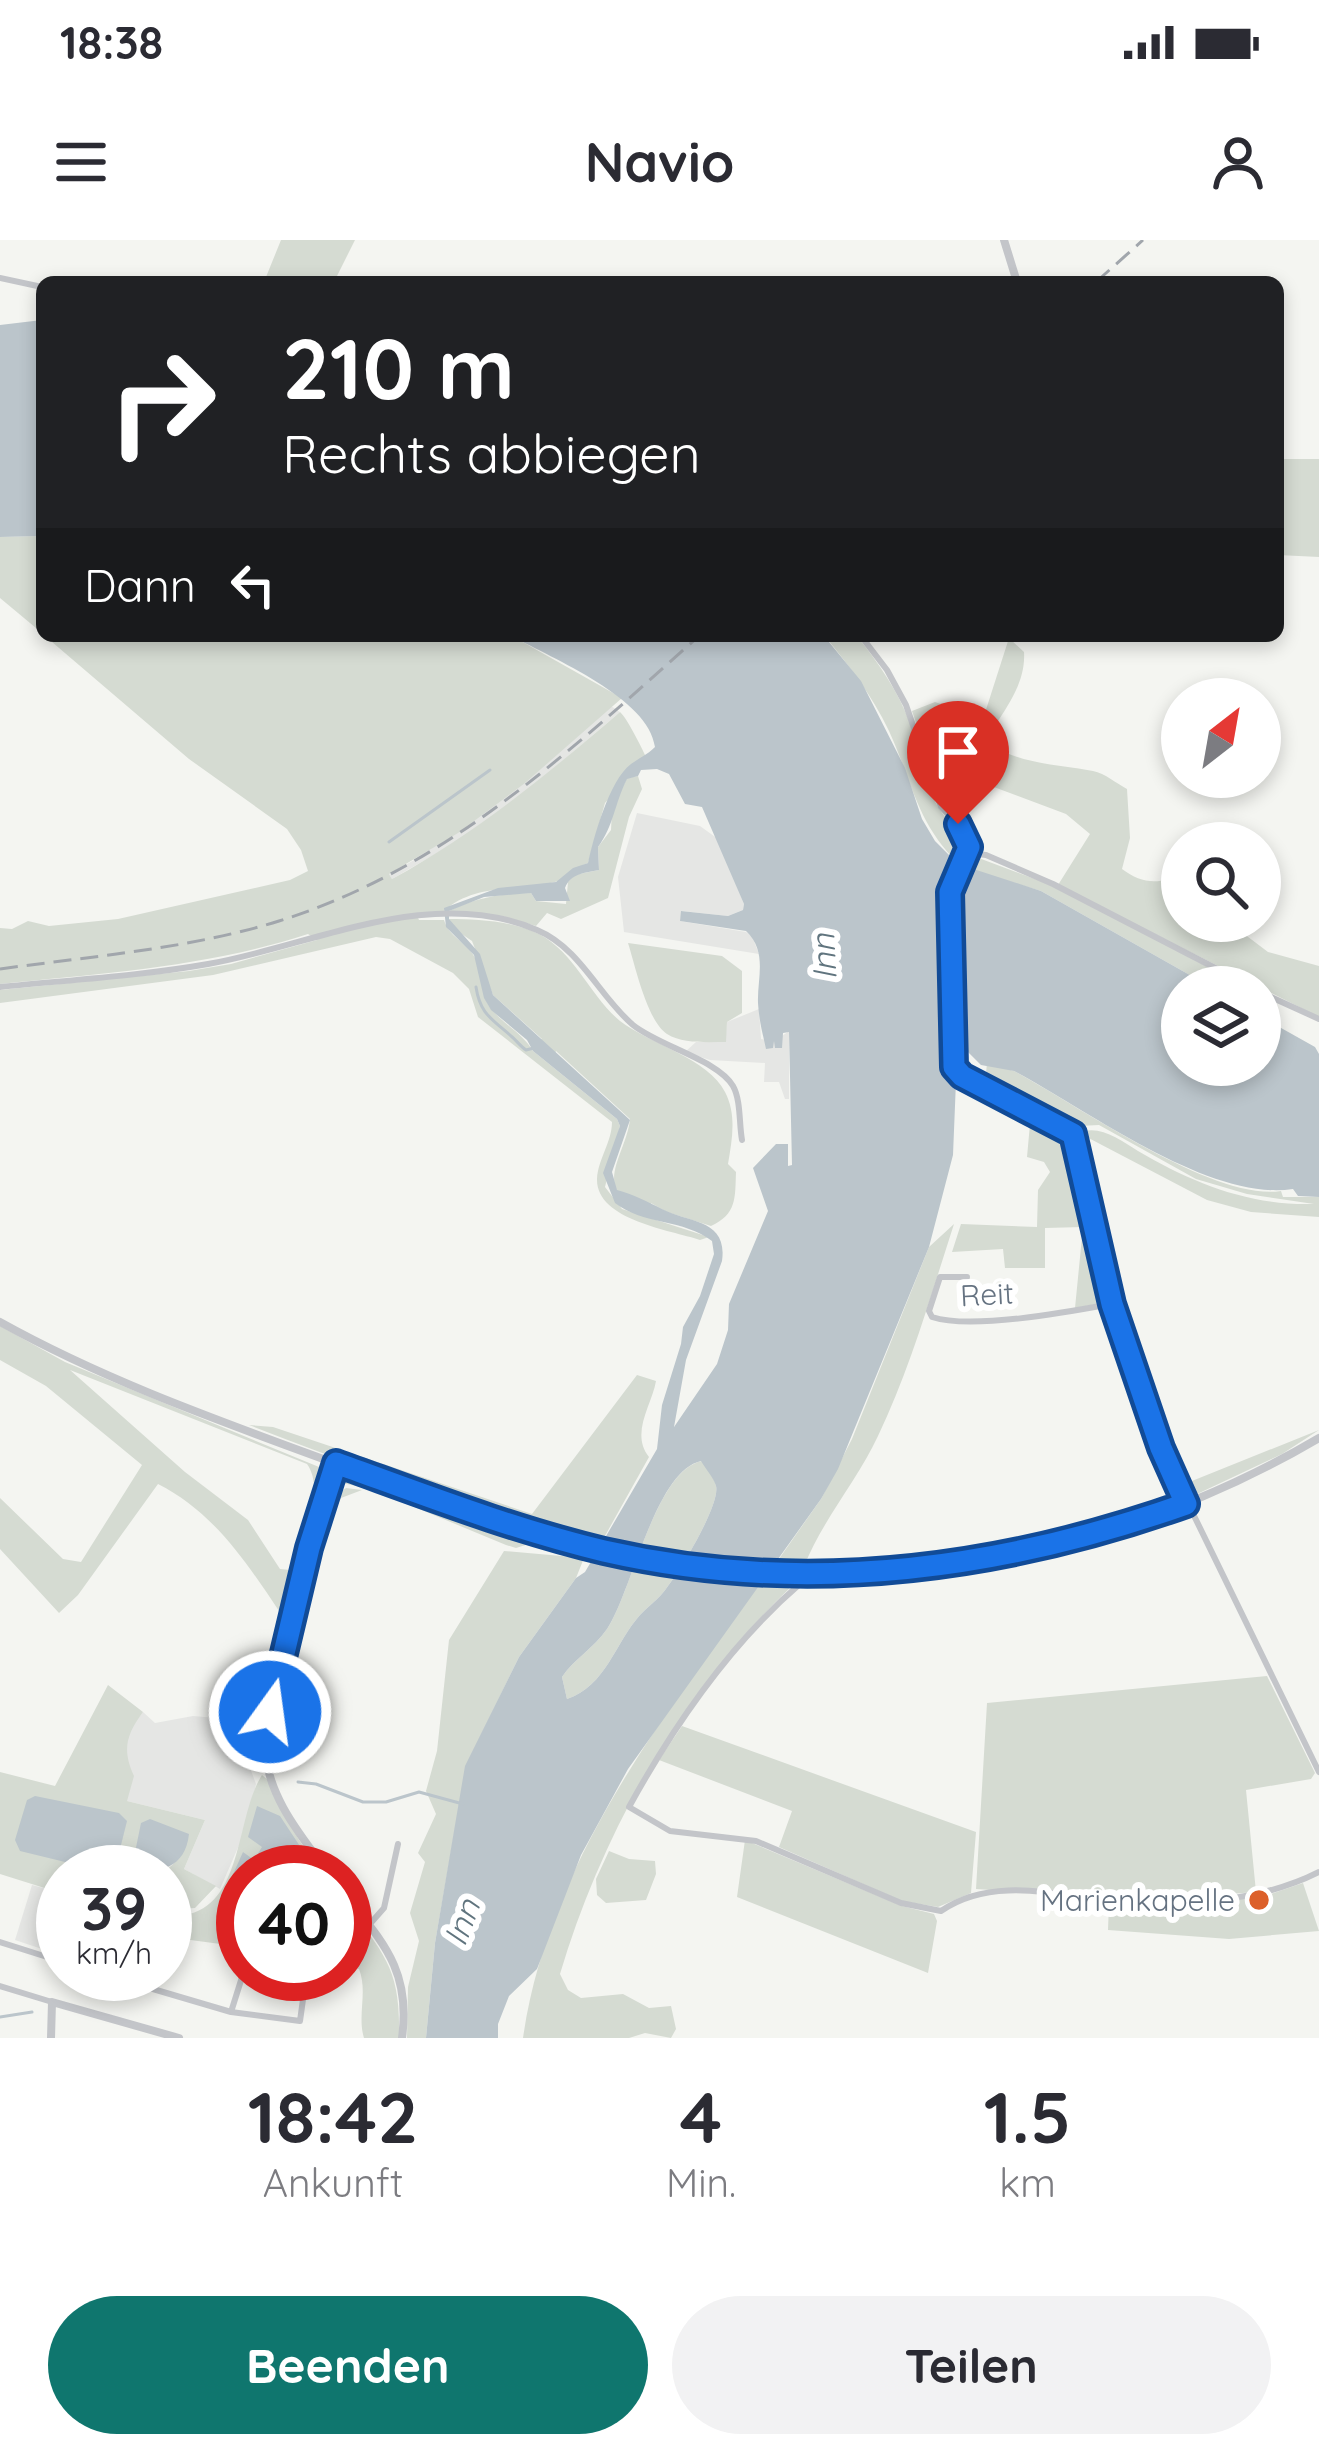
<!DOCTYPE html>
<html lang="de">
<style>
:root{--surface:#fff;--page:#f2f2f3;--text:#2b2b33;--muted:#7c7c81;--accent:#0f766e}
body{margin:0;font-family:Quicksand,sans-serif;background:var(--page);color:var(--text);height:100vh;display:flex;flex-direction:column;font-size:45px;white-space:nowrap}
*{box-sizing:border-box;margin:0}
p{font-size:39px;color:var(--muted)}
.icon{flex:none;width:66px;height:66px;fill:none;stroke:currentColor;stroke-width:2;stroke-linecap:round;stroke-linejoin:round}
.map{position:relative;height:1798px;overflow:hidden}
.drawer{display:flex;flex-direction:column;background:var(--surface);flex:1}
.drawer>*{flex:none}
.banner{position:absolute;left:36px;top:36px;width:1248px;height:366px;border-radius:18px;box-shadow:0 6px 18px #0003;background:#202124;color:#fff;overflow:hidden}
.needle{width:78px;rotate:31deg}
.buttons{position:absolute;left:1161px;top:438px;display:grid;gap:24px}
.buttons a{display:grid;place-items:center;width:120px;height:120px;border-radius:50%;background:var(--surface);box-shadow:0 6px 18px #0003;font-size:60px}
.speed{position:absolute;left:36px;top:1605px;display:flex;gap:24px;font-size:60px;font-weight:700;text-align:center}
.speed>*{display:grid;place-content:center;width:156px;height:156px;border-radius:50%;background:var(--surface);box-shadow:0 6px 18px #0003;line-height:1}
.speed small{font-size:30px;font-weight:400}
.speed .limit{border:18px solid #d22;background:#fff;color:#111}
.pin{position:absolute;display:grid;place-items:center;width:102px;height:102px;color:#fff;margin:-123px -51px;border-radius:50% 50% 50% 0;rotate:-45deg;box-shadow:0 0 12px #0007}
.pin .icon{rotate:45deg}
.me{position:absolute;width:132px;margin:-66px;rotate:14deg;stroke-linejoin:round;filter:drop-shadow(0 0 9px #0008)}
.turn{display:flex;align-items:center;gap:42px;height:252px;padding:0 48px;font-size:54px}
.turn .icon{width:156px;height:156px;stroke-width:2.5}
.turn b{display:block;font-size:84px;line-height:102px}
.then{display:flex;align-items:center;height:114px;padding:0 48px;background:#0003;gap:24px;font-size:45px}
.eta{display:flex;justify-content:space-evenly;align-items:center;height:204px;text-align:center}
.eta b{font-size:72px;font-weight:700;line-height:84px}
.primary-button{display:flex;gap:24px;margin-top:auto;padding:24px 48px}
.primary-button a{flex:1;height:138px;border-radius:72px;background:var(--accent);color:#fff;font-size:48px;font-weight:700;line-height:138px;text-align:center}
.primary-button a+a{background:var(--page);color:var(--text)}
.status{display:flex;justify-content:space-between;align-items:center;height:84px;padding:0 60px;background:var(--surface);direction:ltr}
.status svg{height:33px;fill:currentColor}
header{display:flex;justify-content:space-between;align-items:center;height:156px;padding:0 48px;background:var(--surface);font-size:54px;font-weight:700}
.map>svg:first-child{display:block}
.built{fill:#e5e6e4}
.green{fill:#d5dbd2;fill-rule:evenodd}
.water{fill:#bbc5cb;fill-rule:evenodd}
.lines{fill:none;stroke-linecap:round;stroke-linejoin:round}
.stream{stroke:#bbc5cb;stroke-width:3}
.minor{stroke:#c3c5c9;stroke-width:6}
.tertiary{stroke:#c3c5c9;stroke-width:8}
.rail{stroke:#a1a6ac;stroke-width:3;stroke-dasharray:18 9;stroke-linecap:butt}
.route-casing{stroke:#114b97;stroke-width:30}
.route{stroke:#1a73e8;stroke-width:21}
.poi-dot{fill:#dc602a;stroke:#fff;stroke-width:4.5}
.labels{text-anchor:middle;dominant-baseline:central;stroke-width:12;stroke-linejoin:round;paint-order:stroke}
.street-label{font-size:30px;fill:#657281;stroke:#fff}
.poi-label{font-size:30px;fill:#657281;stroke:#fff;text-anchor:end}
.water-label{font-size:33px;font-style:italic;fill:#60747e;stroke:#fff}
</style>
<div class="status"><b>18:38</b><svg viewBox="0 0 49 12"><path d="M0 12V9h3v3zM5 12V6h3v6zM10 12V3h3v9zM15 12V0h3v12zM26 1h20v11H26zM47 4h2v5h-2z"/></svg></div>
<header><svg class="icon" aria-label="menu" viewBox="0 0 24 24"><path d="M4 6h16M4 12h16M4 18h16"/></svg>Navio<svg class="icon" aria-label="person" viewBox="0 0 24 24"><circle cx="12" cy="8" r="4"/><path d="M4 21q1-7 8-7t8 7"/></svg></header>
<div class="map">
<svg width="1319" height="1798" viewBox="0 0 1319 1798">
<rect width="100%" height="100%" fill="#f4f5f1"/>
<path class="built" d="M611,466L620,472L531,548L463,598L392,639L389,634L423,615Z
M637,573L700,586L718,599L744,664L743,670L728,676L682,671L680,681L746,692L752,696L759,714L624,692L618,637Z
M759,769L761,799L775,801L789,791V859H785L779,842H764L765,823L710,820L685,812L696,802H725L727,782Z
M143,1472L155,1483L193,1476L217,1478L253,1493L257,1499L250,1528L256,1544L247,1587L220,1649L184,1629L205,1580L127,1561L124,1515L130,1489Z
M32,1645L54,1651L63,1650V1716L15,1700Z"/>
<path class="green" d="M281,0H355L334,42H264Z
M1280,219H1319V317L1278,315Z
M42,296V393L0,358V297Z
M45,396H512L622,458L525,543L458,593L389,634L392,639C476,593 548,534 620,472C627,478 642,508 646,517L605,563L588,623C575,627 565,640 555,642C518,651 474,643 444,671L416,673L419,680H444C449,697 465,701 474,716C484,733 479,755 492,770C505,785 523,794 533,811L617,879L620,886L605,947L622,969L709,997L700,1000C670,990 596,980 597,939C598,919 612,902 612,882L478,777L469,749L453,733L390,699L376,697L213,735L0,763V750L189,731L231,724L317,700L308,694C207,727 105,733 0,744V688L12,689L28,681L49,686L118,679L290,640L308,631L301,610L287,589L189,519Z
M825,396H857C879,424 899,452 911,486C920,510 925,535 934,559C944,585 974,593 959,624C917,584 912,541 889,491C872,455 849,426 825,396Z
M1009,398L1024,412C1027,460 978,493 971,538L955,530L941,557L912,471L935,462L983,479Z
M990,504C1022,525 1057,524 1093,531C1105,533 1117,544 1127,549L1130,598L1122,629C1142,644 1162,646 1182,631V681H1227L1268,712L1319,726V777L1058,645L1090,594L1066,574L975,540Z
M638,536L642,549L629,577L608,658L561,679L547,673L536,686L502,676L449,671C475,658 502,653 531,653L536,661L566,664L568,642L574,635L599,630L598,607L611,590L612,570L627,538Z
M976,617L1051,645L1195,719L1238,747H1211L1041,651L965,628Z
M449,679C477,679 513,681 539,694C576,714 589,755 620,781C650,804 709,819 725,852C737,875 732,900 728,924L736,932C735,958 737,974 711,986L667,972L651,963L654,974L643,973L637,965L645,962L634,958L631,963C595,945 627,911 630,879L556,811L553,820L535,803L542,799L493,755L472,701L453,688Z
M628,703L722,716L742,731V773L727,782L726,802C707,802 683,804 667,794C647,781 635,725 628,703Z
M987,823L1014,831C1076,864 1213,962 1281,951L1283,957H1319V977L1251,972L1207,960L1079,893C1099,884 1120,900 1138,911C1192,943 1250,966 1314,964L1247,954L1196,939L1099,885L1079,886L1073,891L985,844Z
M1031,873L1073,901L1106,1054L1102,1063L1075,1068L1083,987L1045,988V1028H1005L1003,1009L952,1012L961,984L1037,987L1038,950L1050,932L1044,922L1027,917Z
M954,984C931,1055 910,1129 878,1196C857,1241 821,1282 804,1327L774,1326L821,1259L852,1199L929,1007Z
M0,1086L65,1122L319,1227L320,1248L263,1480L262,1515L256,1526L250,1528L256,1499L253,1493L256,1490L281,1380L279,1371C245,1320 213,1272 158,1244L78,1355L59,1373L0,1309V1258L63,1319L81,1322L142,1225L46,1146L0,1120ZM70,1130L307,1224C325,1248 306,1307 290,1330L280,1329L248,1280L185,1232Z
M637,1135L656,1141C652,1165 630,1193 649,1217L601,1303C481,1272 365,1230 249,1185L273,1187L532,1274Z
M1319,1190L1282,1214L1195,1255L1182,1245Z
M702,1221C706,1228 715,1238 716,1246C721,1265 675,1340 661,1355C655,1362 646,1368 640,1375C615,1403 606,1446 567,1459L562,1437C574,1419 594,1408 607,1389C632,1352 655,1230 702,1221Z
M349,1237L508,1290L510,1295L532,1303L516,1308L506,1305L371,1249L337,1242Z
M346,1248L362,1250L341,1258L324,1292L277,1489L280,1520L274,1531L270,1514L272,1480L310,1318L328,1261Z
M1175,1250L1176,1257L1168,1265C1083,1296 950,1335 860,1329C845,1328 830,1325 814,1325L817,1319C886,1325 1133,1305 1175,1250Z
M504,1311L584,1318L576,1338L519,1417L466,1526L435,1703L426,1798H407L408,1747L419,1701L410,1673L425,1622L418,1613L436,1574L426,1551L437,1511L449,1400Z
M761,1342L793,1345C684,1447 602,1592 560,1734L568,1750L581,1758L623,1754L649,1768L671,1766L676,1789L671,1798L645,1793L629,1798H523C548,1624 661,1479 761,1342Z
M1267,1436L1315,1533L1311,1539L1246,1550L1256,1652L1146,1660L976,1649L987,1463Z
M108,1445L143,1472C126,1495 122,1510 134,1536L127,1561L205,1580L184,1629L216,1646L195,1668L165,1670L163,1632C177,1623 186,1611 188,1595L131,1620V1632H63V1650L54,1651L0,1634V1532L55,1546Z
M682,1486L976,1592L971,1653L938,1667L902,1661L779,1607L792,1571L659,1520Z
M262,1535L268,1540L299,1600L322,1632H243V1707L183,1699L166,1676C246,1682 233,1580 262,1535Z
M745,1600L902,1666L934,1674L937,1681L928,1733L737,1657Z
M609,1611L629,1619L655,1621L656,1634L646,1660L606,1663L597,1655L596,1639Z
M1303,1643L1319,1691L1229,1699L1108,1690L1109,1663L1245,1658L1263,1662L1265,1656Z
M345,1662C385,1715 401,1729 399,1798H364C357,1775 368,1752 359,1729L345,1726Z"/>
<path class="water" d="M42,80V296L0,297V85Z
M512,396H824L861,441L905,528L922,579L935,601L958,624L1041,651L1211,747H1182V825H1260V776L1315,807L1319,814V957L1298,956L1293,949C1209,962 1088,870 1014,831L981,825L966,810L948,809L941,814L940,833L956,841L953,915L929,1007L838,1229L821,1259L628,1529L581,1615L537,1729L509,1756L498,1784V1798H426L435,1703L465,1526L519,1417L576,1338L585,1332L657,1209L662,1165L681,1104L683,1087L700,1056L714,1014L712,1001C684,979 643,985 615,963L603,933L620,886L617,879L533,811L527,800L491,770L484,758L474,715L446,687L444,668L498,648L556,642L573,628L588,623C593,600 609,540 631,524C639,518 647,515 655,507C649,458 553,419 512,396ZM657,529L669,534L685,564L702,567L744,664L743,670L728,676L681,671L680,681L746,691C768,712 757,738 758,763C759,781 763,795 766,809L773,808L774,801L775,808H782L783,793L789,792L792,925L788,926V904H776L753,928L768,971L729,1064L728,1090L717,1124L674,1187L686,1120L722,1021C728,979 689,983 662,969C648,962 633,954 617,950L612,932L630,880L493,755L480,714L449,679V671L484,657L531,653L536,661H570L565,648C571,633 585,633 599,630L598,607C614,585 614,565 627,539L638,536L641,530ZM701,1221C705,1228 714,1238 716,1246C721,1265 675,1340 661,1355C655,1362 646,1368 640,1375C615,1403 606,1446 567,1459L562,1437C574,1419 594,1408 607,1389C632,1352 655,1231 701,1221Z
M35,1556L119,1573L127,1581L116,1625L102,1631L20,1611L15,1600L27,1560Z
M257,1566L280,1576L317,1632H243V1654L230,1641L243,1612L254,1620L262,1607L248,1597Z
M150,1579L189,1594C185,1629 160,1632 131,1632L141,1583Z"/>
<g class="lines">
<path class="stream" d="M389,602L490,530
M476,747C480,774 492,779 511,796C516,800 520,806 526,810L534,808
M298,1542L316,1544L363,1562H386L419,1552L463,1564
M0,1777L32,1772"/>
<path class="minor" d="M0,38L42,47
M861,396L887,430L906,465L941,567L963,590L968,601L967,618L950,652L954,827L962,836L1073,894L1112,1064L1161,1208L1319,1532
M969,613L986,615L1053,644L1252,747
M0,747C69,740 140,736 208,724C312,706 431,644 537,690C580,708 599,756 633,785C659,806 718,820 733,846C741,860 739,884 742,900
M1260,752L1319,779
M967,1037H940L929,1071L932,1077C971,1090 1068,1072 1111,1064
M801,1335V1343C731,1403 673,1487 629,1567L670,1591L756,1601L901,1663L941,1671C999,1631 1073,1661 1139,1663C1200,1664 1264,1660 1319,1632
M369,1685L384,1668L398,1604
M0,1702L63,1722
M102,1734L231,1772L300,1781L305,1745L256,1734
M0,1746L52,1762
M231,1772L243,1734"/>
<path class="tertiary" d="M1004,0L1017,42
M0,1082C106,1141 220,1181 334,1223C425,1256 515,1291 610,1312C850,1364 1107,1323 1319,1198
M328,1632C300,1595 265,1553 265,1504L309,1308L336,1223
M345,1654C384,1704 411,1731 402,1798
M51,1798L52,1762L179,1798"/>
<path class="rail" d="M1096,42L1143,0
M0,729C93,716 189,709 279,681C446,629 571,510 699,396"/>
</g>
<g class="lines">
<g class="route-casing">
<path id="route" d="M270,1472L309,1308L336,1223C425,1255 512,1289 604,1311C801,1356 997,1331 1186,1264L1161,1208L1112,1064L1073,894L962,836L954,827L950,652L969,607L958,584"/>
</g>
<use href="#route" class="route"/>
</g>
<circle class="poi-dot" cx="1259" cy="1660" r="12"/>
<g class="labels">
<g class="street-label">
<text transform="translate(987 1054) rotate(-3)">Reit</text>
</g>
<g class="poi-label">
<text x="1235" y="1660">Marienkapelle</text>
</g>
<g class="water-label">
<text transform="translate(823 717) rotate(-93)">Inn</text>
<text transform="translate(461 1682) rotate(-70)">Inn</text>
</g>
</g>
</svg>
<div class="buttons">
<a><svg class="needle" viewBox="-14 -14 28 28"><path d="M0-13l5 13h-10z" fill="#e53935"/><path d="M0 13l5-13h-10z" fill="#7c7c81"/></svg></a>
<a><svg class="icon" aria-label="search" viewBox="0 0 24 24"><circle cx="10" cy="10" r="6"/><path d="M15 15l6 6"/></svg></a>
<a><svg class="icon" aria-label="layers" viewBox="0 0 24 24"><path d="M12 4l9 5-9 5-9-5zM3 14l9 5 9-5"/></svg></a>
</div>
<div class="speed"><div>39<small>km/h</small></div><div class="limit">40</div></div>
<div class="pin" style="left:958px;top:584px;background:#d93025"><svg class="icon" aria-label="arrive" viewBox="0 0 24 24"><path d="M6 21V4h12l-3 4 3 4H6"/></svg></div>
<svg class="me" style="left:270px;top:1472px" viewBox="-20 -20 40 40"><circle r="17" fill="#1a73e8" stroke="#fff" stroke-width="3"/><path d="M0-11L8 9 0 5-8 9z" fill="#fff"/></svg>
<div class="banner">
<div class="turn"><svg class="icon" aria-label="right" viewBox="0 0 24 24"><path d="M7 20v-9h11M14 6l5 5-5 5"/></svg><div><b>210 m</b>Rechts abbiegen</div></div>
<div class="then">Dann<svg class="icon" aria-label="left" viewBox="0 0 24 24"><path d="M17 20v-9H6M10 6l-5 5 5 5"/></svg></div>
</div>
</div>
<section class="drawer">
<div class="eta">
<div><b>18:42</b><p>Ankunft</p></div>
<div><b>4</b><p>Min.</p></div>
<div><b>1.5</b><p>km</p></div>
</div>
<div class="primary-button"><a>Beenden</a><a>Teilen</a></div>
</section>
